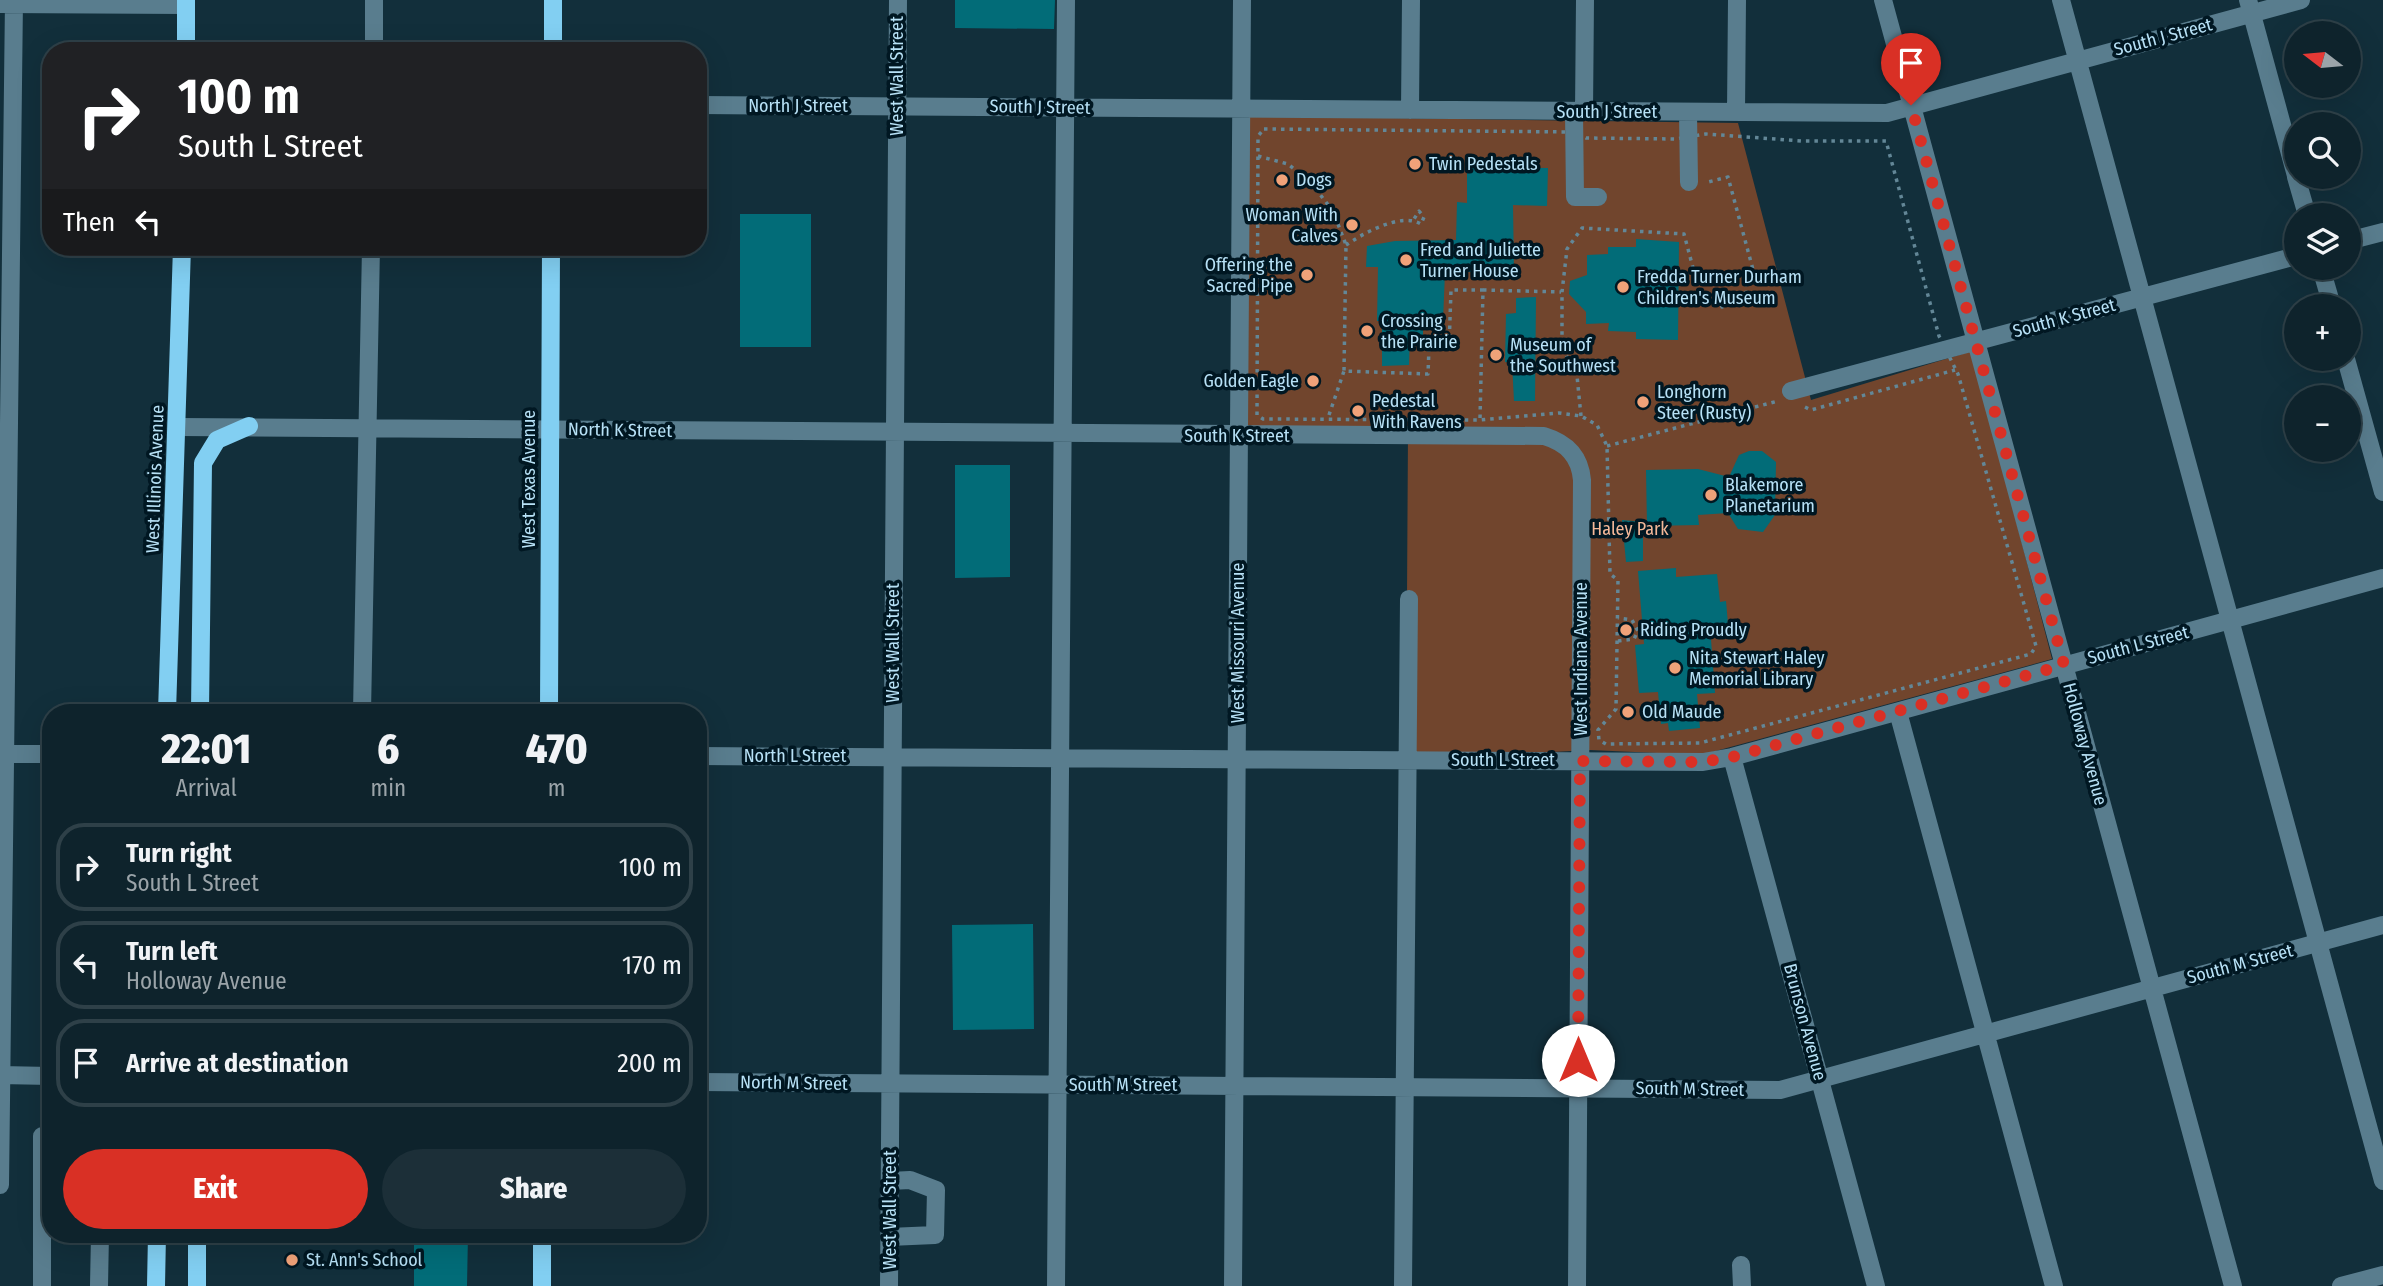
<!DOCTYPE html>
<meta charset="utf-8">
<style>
:root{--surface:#0e232c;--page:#1c2f38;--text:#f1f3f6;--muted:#9ba4a9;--line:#2e4048;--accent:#d93025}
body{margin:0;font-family:"Fira Sans Condensed",sans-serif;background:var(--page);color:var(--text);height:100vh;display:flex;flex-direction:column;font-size:26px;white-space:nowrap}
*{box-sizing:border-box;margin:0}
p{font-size:23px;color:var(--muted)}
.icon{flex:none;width:38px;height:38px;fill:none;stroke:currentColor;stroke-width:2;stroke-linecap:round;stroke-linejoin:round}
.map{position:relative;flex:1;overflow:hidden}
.sheet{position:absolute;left:42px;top:704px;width:665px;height:539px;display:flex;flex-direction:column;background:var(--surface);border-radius:28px;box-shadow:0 7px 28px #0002,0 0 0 2px var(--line)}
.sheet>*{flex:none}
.top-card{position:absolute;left:42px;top:42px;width:665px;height:214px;border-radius:28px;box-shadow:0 7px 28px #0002,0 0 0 2px var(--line);background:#202124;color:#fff;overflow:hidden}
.needle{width:46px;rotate:286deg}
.fabs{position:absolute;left:2284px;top:21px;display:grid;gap:14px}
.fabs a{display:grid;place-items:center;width:77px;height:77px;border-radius:50%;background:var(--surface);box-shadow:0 7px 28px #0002,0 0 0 2px var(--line);font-size:35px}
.pin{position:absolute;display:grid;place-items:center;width:60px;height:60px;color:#fff;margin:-72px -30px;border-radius:50% 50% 50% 0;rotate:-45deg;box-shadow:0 0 7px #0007}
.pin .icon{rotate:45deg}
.me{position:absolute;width:77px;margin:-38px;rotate:0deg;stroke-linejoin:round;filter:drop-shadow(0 0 5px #0008)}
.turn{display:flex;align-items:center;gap:24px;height:147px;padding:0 21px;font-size:32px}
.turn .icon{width:91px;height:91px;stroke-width:2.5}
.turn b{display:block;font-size:49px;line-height:60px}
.then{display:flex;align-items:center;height:66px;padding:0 21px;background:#0003;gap:14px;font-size:26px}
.eta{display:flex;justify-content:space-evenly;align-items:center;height:119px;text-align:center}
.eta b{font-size:42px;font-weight:800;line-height:49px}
.cta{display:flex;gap:14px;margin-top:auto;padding:14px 21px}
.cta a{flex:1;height:80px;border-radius:42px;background:var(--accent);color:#fff;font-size:28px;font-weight:800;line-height:80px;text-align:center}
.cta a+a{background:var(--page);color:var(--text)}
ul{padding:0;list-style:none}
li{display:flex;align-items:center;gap:21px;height:88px;margin:0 14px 10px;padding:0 7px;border:4px solid var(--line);border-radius:28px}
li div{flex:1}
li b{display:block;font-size:26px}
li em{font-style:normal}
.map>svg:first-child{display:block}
.green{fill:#71452d}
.building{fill:#026c78}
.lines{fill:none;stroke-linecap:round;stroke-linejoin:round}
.path{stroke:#638797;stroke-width:3.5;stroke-dasharray:3.5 5;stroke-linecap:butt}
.minor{stroke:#597d8e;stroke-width:18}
.major{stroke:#82cff2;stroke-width:18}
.route{stroke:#d93025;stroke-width:12;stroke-dasharray:0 21.6}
.poi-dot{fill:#f0a279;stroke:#001722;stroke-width:2.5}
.labels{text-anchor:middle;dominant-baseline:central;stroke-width:7;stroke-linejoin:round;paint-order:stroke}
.street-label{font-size:18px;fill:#b7e1f6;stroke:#001722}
.poi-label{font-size:18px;fill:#b7e1f6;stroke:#001722;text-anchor:start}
.park-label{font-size:18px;fill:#f4b899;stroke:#001722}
</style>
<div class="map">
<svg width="2383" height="1286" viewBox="0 0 2383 1286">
<rect width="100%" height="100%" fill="#122f3b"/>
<path class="green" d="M1249,116L1738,123L1811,400L1972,351L2052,659L1701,755L1590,750L1406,760L1408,431L1245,428Z"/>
<path class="building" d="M955,0H1055L1054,29L955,28Z
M1467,167L1548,168L1547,206L1513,205L1514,272H1445L1443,321L1423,320V335H1410L1409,365L1382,366V321H1377L1378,267H1366L1367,246L1395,241L1456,240L1457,202L1467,203Z
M740,214H811V347H740Z
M1636,239L1679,242L1678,340L1636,339V332L1608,331L1609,323L1586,324V312L1569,294L1570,281L1587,275V255L1608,254V247H1636Z
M1536,297L1535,401H1514L1512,363L1505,362L1506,314L1516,313V298Z
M1749,451H1762L1776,462L1775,515L1763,532L1738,529L1728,513L1698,515L1699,525L1647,526L1646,470L1698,469L1729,477L1739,455Z
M955,465H1010V577L955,578Z
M1622,520L1643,522V561L1626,562Z
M1676,568V577L1717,574L1720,602L1726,601L1728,624L1710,626L1715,693L1697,694L1700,728L1669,731L1668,723L1661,724L1658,692L1639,693L1635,645L1644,644L1638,571Z
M1033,924L1034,1029L953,1030L952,925Z
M414,1234H468L467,1286H414Z"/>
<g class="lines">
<path class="path" d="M1264,129L1574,132L1586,138L1675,139L1706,134L1802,141H1886L1939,336L1958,374L2036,646L2031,654L1700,743L1606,744L1599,740L1598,730L1616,709L1618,580L1610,574L1607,446L1597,425L1581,416L1559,413L1480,420L1263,419L1257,415L1258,136Z
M1258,156L1288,164L1311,183L1333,211L1346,245L1344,371L1428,374L1429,348H1449L1451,290H1483L1480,419
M1346,245C1364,233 1401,212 1421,224L1424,217L1419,211L1414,219
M1483,290L1561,292
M1805,407L1811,410L1955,370
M1329,415L1344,371
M1581,416L1577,376L1562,347V292L1567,249L1582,228L1684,234L1700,294L1717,293L1722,307L1747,300L1745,285L1756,281L1755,277L1728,177L1708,182
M1607,446L1778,401
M1618,641L1634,639L1638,631L1632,620L1618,618"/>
<path class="minor" d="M374,0V51
M1883,0L2233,1286
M2061,0L2383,1181
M2248,0L2296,176
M0,4L186,5
M698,105L1887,113L2301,0
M1410,110L1411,0
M1574,112L1575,197H1598
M1584,112L1585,0
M1688,112L1689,182
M1736,112L1737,0
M2296,177L2307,215
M2348,241L2383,232
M2321,268L2332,306
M2346,359L2383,492
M1791,391L2296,256
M178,427L1544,436C1567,443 1580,456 1582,480L1577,1286
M362,712L371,247
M1898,712L2054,1286
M0,754H51
M698,756L1703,762L1732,757L2383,578
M1732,757L1876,1286
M0,1075L51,1076
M698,1082L1780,1090L2383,925
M0,1185L14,0
M889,1237L935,1235L936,1190L910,1180L890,1181
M1741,1265L1742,1286
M42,1286V1136H51
M99,1286L100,1234
M889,1286L898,0
M1056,1286L1066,0
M1233,1286L1242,0
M1403,1286L1409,599
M2341,1286L2383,1275"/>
<path class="major" d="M186,51V0
M553,51V0
M167,712L182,247
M200,712L203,463L217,440L249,426
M549,712L551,247
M156,1286L157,1234
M197,1286V1234
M542,1286V1234"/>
</g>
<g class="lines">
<path class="route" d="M1578,1060L1580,761L1703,762L1732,757L2064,665L1911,105"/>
</g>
<g class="poi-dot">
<circle cx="1415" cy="164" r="7"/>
<circle cx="1282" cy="180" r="7"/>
<circle cx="1352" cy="225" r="7"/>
<circle cx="1406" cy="260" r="7"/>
<circle cx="1307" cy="275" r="7"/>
<circle cx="1623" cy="287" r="7"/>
<circle cx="1367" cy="331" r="7"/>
<circle cx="1496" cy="355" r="7"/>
<circle cx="1313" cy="381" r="7"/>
<circle cx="1643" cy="402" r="7"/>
<circle cx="1358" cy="411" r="7"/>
<circle cx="1711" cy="495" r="7"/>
<circle cx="1626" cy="630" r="7"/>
<circle cx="1675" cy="668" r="7"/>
<circle cx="1628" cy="712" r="7"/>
<circle cx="292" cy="1260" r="7"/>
</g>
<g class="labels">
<g class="street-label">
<text transform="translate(2163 37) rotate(-15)">South J Street</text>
<text transform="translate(897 76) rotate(-90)">West Wall Street</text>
<text x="798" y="106">North J Street</text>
<text transform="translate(1040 107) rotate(1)">South J Street</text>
<text x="1607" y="112">South J Street</text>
<text transform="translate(2064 318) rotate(-15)">South K Street</text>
<text transform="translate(620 430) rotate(1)">North K Street</text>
<text x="1237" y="436">South K Street</text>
<text transform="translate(155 479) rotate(-88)">West Illinois Avenue</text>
<text transform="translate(529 479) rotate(-90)">West Texas Avenue</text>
<text transform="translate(893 643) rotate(-90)">West Wall Street</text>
<text transform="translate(1238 643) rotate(-90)">West Missouri Avenue</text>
<text transform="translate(2138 645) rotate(-15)">South L Street</text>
<text transform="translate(1581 659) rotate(-90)">West Indiana Avenue</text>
<text transform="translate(2085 744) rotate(75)">Holloway Avenue</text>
<text x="795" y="756">North L Street</text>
<text x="1503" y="760">South L Street</text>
<text transform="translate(2240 964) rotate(-15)">South M Street</text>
<text transform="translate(1805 1022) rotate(75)">Brunson Avenue</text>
<text transform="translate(794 1083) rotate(1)">North M Street</text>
<text x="1123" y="1085">South M Street</text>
<text transform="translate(1690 1089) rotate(1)">South M Street</text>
<text transform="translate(890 1210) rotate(-90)">West Wall Street</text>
</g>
<g class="poi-label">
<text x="1429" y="164">Twin Pedestals</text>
<text x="1296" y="180">Dogs</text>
<text x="1338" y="215" text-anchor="end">Woman With<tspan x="1338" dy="21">Calves</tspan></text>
<text x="1420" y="250">Fred and Juliette<tspan x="1420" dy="21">Turner House</tspan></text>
<text x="1293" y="265" text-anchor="end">Offering the<tspan x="1293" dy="21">Sacred Pipe</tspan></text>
<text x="1637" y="277">Fredda Turner Durham<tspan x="1637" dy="21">Children's Museum</tspan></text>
<text x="1381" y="321">Crossing<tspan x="1381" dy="21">the Prairie</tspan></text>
<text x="1510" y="345">Museum of<tspan x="1510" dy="21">the Southwest</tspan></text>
<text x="1299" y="381" text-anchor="end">Golden Eagle</text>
<text x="1657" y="392">Longhorn<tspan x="1657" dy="21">Steer (Rusty)</tspan></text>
<text x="1372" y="401">Pedestal<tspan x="1372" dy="21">With Ravens</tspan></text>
<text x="1725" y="485">Blakemore<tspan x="1725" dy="21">Planetarium</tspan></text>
<text x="1640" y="630">Riding Proudly</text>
<text x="1689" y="658">Nita Stewart Haley<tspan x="1689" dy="21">Memorial Library</tspan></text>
<text x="1642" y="712">Old Maude</text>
<text x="306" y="1260">St. Ann's School</text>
</g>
<g class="park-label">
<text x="1630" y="529">Haley Park</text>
</g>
</g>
</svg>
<div class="fabs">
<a><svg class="needle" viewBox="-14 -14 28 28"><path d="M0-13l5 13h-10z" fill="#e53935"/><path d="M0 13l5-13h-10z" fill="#9ba4a9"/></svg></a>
<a><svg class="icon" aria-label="search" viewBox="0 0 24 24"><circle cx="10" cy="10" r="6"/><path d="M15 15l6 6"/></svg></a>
<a><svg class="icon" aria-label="layers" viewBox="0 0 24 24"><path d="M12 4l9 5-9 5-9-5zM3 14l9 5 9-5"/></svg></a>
<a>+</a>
<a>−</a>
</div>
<div class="pin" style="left:1911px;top:105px;background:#d93025"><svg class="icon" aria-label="arrive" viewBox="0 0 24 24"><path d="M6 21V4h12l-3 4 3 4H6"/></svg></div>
<svg class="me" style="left:1578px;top:1060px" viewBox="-20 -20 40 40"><circle r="19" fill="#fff"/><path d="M0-13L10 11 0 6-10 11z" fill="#d93025"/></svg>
<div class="top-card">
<div class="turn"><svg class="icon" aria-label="right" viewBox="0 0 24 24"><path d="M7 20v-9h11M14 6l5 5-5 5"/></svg><div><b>100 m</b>South L Street</div></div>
<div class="then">Then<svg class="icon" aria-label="left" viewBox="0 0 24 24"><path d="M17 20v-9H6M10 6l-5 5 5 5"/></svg></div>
</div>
<section class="sheet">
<div class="eta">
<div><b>22:01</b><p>Arrival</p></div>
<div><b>6</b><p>min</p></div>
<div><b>470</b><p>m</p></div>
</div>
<ul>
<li><svg class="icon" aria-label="right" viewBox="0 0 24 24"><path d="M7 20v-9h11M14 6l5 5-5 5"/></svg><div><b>Turn right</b><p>South L Street</p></div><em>100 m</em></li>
<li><svg class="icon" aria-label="left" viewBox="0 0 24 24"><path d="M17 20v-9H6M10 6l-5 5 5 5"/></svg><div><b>Turn left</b><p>Holloway Avenue</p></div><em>170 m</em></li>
<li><svg class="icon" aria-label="arrive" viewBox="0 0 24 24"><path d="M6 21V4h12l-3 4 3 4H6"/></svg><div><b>Arrive at destination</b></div><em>200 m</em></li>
</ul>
<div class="cta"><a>Exit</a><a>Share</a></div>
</section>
</div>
